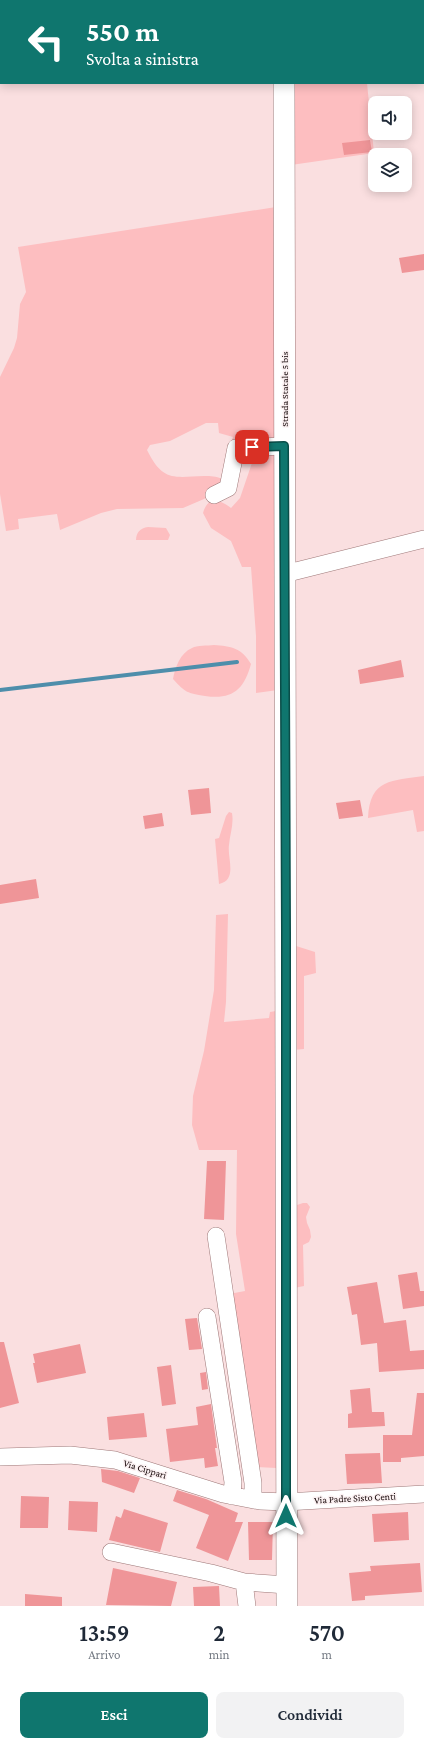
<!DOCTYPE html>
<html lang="it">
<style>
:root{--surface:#fff;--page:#f2f2f3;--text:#1f2937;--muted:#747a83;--accent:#0f766e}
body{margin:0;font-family:"Crimson Pro",serif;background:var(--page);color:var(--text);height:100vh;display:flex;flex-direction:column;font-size:15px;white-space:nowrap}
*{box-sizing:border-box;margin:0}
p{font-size:13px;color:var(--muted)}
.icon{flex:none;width:22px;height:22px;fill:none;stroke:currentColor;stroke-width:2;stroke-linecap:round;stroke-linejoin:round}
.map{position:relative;height:1606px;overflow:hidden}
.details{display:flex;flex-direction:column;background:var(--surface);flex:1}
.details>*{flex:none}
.top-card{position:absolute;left:0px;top:0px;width:424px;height:84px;box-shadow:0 2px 10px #0003;background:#0f766e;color:#fff;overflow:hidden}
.controls{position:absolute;left:368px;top:96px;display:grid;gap:8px}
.controls a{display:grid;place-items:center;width:44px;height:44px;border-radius:8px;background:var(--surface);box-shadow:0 2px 10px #0003;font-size:20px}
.pin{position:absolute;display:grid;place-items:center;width:34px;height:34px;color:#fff;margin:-17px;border-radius:8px;box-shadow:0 2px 6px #0006}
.me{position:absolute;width:44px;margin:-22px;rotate:0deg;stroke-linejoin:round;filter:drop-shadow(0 0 3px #0008)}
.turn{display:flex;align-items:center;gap:14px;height:84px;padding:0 20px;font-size:18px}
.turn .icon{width:52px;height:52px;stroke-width:2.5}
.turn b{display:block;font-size:28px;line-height:34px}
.eta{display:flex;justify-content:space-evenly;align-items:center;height:68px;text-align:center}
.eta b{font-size:24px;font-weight:600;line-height:28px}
.action{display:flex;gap:8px;margin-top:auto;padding:8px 20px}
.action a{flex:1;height:46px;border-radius:8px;background:var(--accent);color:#fff;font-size:16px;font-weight:600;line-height:46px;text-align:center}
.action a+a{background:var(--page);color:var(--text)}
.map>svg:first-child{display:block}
.green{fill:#fdbec0}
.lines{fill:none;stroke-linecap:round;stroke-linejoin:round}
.stream{stroke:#4e8eab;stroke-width:4}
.building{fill:#ef9598}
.minor-casing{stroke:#9e7878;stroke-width:18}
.major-casing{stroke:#9e7878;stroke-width:22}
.minor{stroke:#fff;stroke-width:17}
.major{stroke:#fff;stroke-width:21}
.route-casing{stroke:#0a4d48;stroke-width:10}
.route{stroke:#0f766e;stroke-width:7}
.labels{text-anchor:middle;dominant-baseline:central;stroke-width:3;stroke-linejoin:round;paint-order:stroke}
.street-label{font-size:10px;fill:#160809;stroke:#fbf1f2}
</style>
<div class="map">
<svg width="424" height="1606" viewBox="0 0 424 1606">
<rect width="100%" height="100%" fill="#fadfe0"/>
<path class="green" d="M293,83H367L374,153L291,165Z
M276,207L279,443H231L233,437L219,433L218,423H206L170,441L150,445L147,450C163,482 173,477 204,476C211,476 216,476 222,479L217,491L204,499L183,508L117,509L101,513L60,530L57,514L18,519L19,529L6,531L0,494V377L14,348L17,338L20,304L26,292L18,247Z
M268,453L277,456L278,690L256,693V636L251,567H242L231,541L211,528L203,513C208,495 221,500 231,508L240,498L254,457L260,454Z
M148,527L166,528L170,535L168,540H136C136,533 140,528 148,527Z
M214,645C231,646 242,648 251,664C244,690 232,700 205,696C187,693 186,693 173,679C175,668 180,653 192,648C197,645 207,646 214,645Z
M424,776V831L417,832L413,810L368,818C370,778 392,781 424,776Z
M229,812L232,813C234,824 230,834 229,845C227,858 238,880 219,884L215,839L219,838L226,816Z
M228,914L226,1002L224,1022L269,1018L270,1012L276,1011V1468L257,1467L229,1294L245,1291L236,1234L237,1150H199L192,1125L193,1096L204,1051L214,990L216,915Z
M293,945L315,952L316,973L304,976V1049L293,1050Z
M303,1203H307L310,1207L306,1217L307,1223L310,1230L311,1237L309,1242L303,1245L304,1286L294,1288V1206Z"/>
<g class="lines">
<path class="stream" d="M0,690L237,662"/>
</g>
<path class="building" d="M370,140L372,152L344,155L342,143Z
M424,254V270L402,273L399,258Z
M401,660L404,677L360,684L358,670Z
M209,788L211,813L191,815L188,790Z
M360,800L363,816L339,819L336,803Z
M162,813L164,826L145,829L143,816Z
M36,879L39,898L0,904V885Z
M207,1161H226L224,1220L204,1219Z
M417,1272L420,1291H424V1306L403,1309L398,1275Z
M377,1282L384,1323L406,1320L410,1351L424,1350V1369L379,1372L377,1343L361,1345L357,1314L352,1315L347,1287Z
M197,1318L202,1349L189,1350L185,1319Z
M0,1342H4L19,1403L0,1408Z
M80,1344L86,1373L37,1383L33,1363H35L33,1354Z
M171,1365L176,1404L162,1406L157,1367Z
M206,1372L208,1389L202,1390L200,1373Z
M370,1388L372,1412H384L385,1426L348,1428V1414L352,1413L350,1390Z
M417,1393H424V1456L401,1458V1462H383V1435H412Z
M211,1404L217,1448H215L218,1466L205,1468L204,1458L170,1462L166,1429L198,1425L196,1407Z
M144,1413L147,1437L109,1440L107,1417Z
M380,1453L382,1483L347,1484L345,1454Z
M101,1469L118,1471L140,1478L134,1493L102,1482Z
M177,1490L206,1499L238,1513L235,1522H243L228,1561L196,1548L209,1515L173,1501Z
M21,1496L49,1497L48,1528H20Z
M69,1501L98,1502L97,1532L68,1530Z
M124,1509L168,1523L160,1552L109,1540L116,1516L121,1518Z
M408,1512L409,1540L374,1542L372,1514Z
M248,1522H273L272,1560H249Z
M420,1563L422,1592L365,1596V1600L352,1601L349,1573L371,1571L370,1566Z
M113,1568L177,1582L171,1606L106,1605Z
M219,1586L220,1606H194L193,1587Z
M25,1594L62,1597V1606H25Z"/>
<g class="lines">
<g class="minor-casing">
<path id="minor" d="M423,53H424
M214,495L228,488L236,448L284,446
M284,574L424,539
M216,1236L253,1483V1500
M207,1317L233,1482L232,1496
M0,1457L70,1455L115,1460L223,1494L260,1501L286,1502L424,1494
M111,1552L211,1573L244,1582L287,1585
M244,1582L247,1606"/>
</g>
<g class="major-casing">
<path id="major" d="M284,0V1
M284,83L287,1606"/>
</g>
<use href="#minor" class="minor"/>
<use href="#major" class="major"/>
</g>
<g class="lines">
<g class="route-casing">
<path id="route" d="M252,447L284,446L286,932V1516"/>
</g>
<use href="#route" class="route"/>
</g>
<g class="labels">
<g class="street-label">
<text transform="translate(284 389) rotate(-90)">Strada Statale 5 bis</text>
<text transform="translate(145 1469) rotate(17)">Via Cippari</text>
<text transform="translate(355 1498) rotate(-3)">Via Padre Sisto Centi</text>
</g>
</g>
</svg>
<div class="controls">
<a><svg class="icon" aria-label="sound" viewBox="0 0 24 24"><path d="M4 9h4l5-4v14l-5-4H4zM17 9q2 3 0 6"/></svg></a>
<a><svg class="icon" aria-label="layers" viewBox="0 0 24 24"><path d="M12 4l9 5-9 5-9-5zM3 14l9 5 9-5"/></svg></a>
</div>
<div class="pin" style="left:252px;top:447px;background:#d93025"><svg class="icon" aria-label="arrive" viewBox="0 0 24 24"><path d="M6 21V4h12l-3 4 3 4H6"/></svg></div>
<svg class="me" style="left:286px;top:1516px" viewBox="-20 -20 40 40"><path d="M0-17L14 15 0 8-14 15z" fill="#0f766e" stroke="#fff" stroke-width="4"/></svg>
<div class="top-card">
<div class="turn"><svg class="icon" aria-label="left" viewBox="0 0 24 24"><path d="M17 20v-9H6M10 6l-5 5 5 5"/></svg><div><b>550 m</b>Svolta a sinistra</div></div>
</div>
</div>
<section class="details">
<div class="eta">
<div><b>13:59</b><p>Arrivo</p></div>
<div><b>2</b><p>min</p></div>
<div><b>570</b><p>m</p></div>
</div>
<div class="action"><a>Esci</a><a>Condividi</a></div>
</section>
